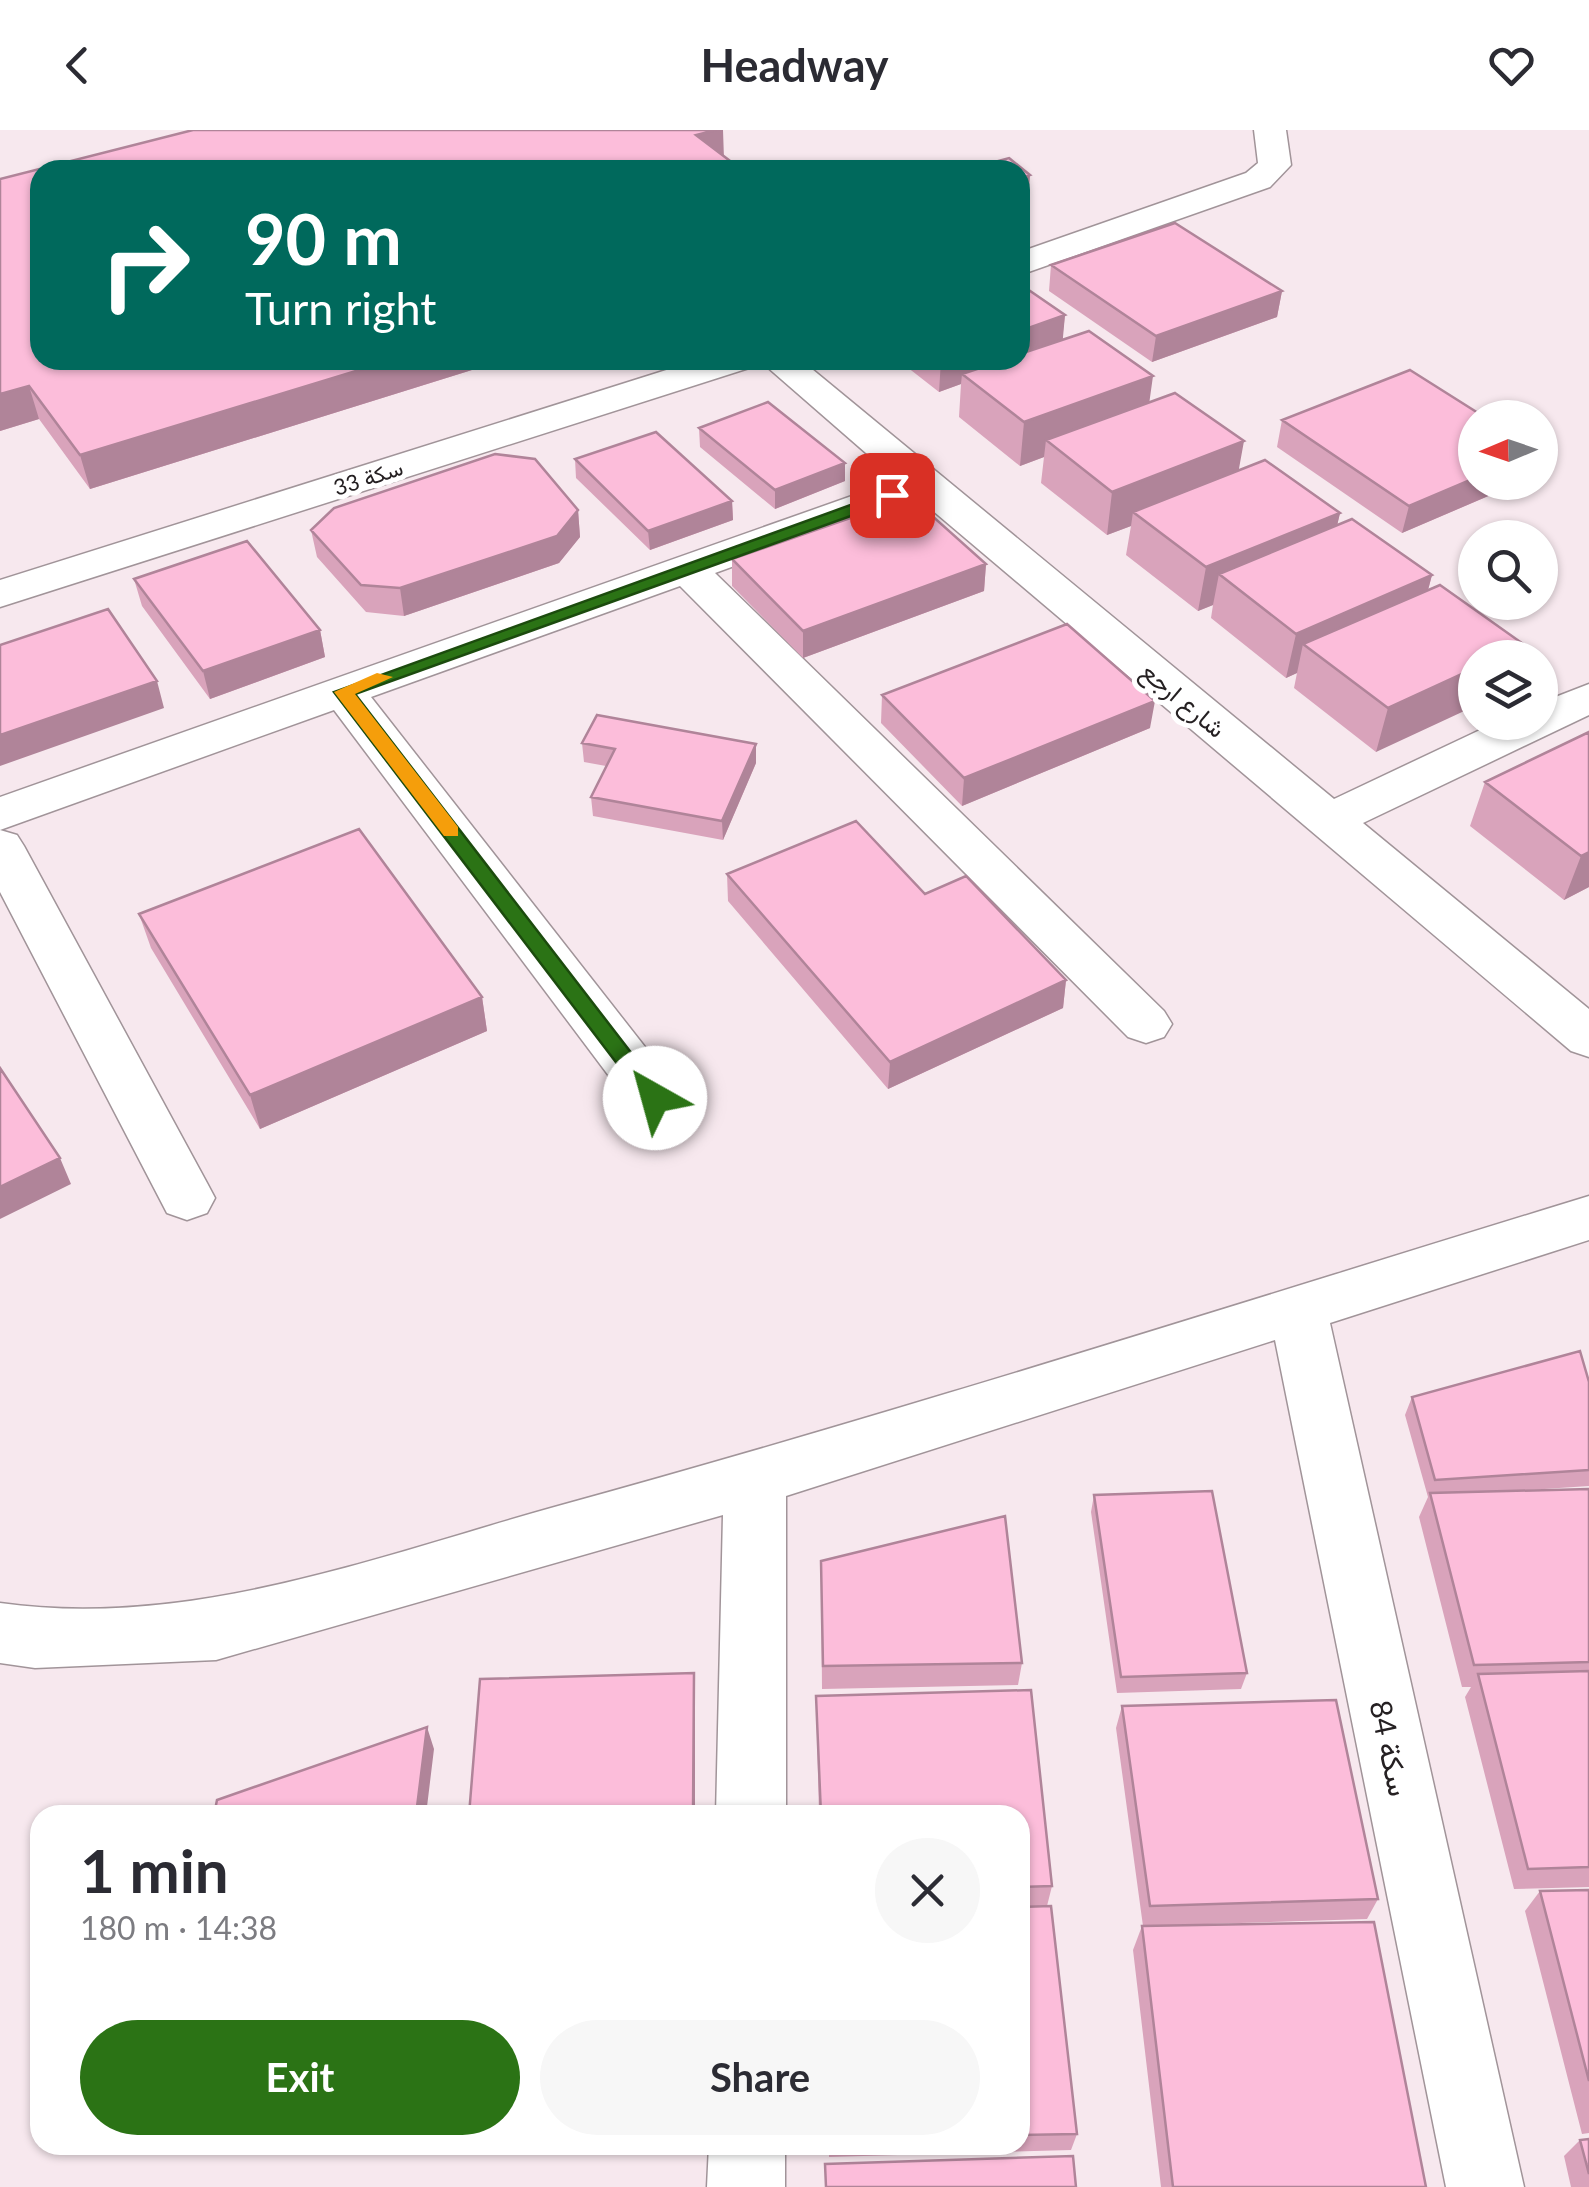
<!DOCTYPE html>
<meta charset="utf-8">
<style>
:root{--surface:#fff;--page:#f7f7f7;--text:#2b2b33;--muted:#7c7c81;--accent:#2b7315}
body{margin:0;font-family:Lato,Vazirmatn,sans-serif;background:var(--page);color:var(--text);height:100vh;display:flex;flex-direction:column;font-size:38px;white-space:nowrap}
*{box-sizing:border-box;margin:0}
p{font-size:32px;color:var(--muted)}
.icon{flex:none;width:55px;height:55px;fill:none;stroke:currentColor;stroke-width:2;stroke-linecap:round;stroke-linejoin:round}
.map{position:relative;flex:1;overflow:hidden}
.side{position:absolute;left:30px;top:1675px;width:1000px;height:350px;display:flex;flex-direction:column;background:var(--surface);border-radius:30px;box-shadow:0 2px 8px #0004}
.side>*{flex:none}
.top-card{position:absolute;left:30px;top:30px;width:1000px;height:210px;border-radius:30px;box-shadow:0 2px 8px #0004;background:#00695c;color:#fff;overflow:hidden}
.needle{width:65px;rotate:268deg}
.tools{position:absolute;left:1458px;top:270px;display:grid;gap:20px}
.tools a{display:grid;place-items:center;width:100px;height:100px;border-radius:50%;background:var(--surface);box-shadow:0 2px 8px #0004;font-size:50px}
.pin{position:absolute;display:grid;place-items:center;width:85px;height:85px;color:#fff;margin:-42px;border-radius:20px;box-shadow:0 5px 15px #0006}
.me{position:absolute;width:110px;margin:-55px;rotate:322deg;stroke-linejoin:round;filter:drop-shadow(0 0 8px #0008)}
.turn{display:flex;align-items:center;gap:35px;height:210px;padding:0 50px;font-size:45px}
.turn .icon{width:130px;height:130px;stroke-width:2.5}
.turn b{display:block;font-size:70px;line-height:85px}
.round{display:grid;place-items:center;flex:none;width:105px;height:105px;border-radius:52px;background:var(--page)}
.summary{display:flex;align-items:center;justify-content:space-between;height:170px;padding:0 50px}
h1{font-size:60px;font-weight:700;line-height:75px}
.cta{display:flex;gap:20px;margin-top:auto;padding:20px 50px}
.cta a{flex:1;height:115px;border-radius:60px;background:var(--accent);color:#fff;font-size:40px;font-weight:700;line-height:115px;text-align:center}
.cta a+a{background:var(--page);color:var(--text)}
header{display:flex;justify-content:space-between;align-items:center;height:130px;padding:0 50px;background:var(--surface);font-size:45px;font-weight:700}
.map>svg:first-child{display:block}
.lines{fill:none;stroke-linecap:round;stroke-linejoin:round}
.minor-casing{stroke:#a19499;stroke-width:3}
.minor{fill:#fff;fill-rule:evenodd}
.wall{fill:#d9a3bb}
.shaded-wall{fill:#b08499}
.building{fill:#fcbdda;stroke:#b08499;stroke-width:2.5}
.route{fill:#2b7315;stroke:#1c4b0e;stroke-width:2.5}
.slow{fill:#f59e0b}
.labels{text-anchor:middle;dominant-baseline:central;stroke-width:10;stroke-linejoin:round;paint-order:stroke}
.far-street-label{font-size:22px;fill:#252022;stroke:#fff}
.street-label{font-size:25px;fill:#252022;stroke:#fff}
.near-street-label{font-size:30px;fill:#252022;stroke:#fff}
</style>
<header><svg class="icon" aria-label="back" viewBox="0 0 24 24"><path d="M15 5l-7 7 7 7"/></svg>Headway<svg class="icon" aria-label="heart" viewBox="0 0 24 24"><path d="M12 20l-8-8c-3-5 5-10 8-4 3-6 11-1 8 4z"/></svg></header>
<div class="map">
<svg width="1589" height="2057" viewBox="0 0 1589 2057">
<rect width="100%" height="100%" fill="#f7e8ee"/>
<g class="lines">
<g class="minor-casing">
<path id="minor" d="M1254,0H1286L1291,35L1270,57L1020,145V122L1246,43L1258,33Z
M698,230H755L749,238L0,477V450Z
M759,230H801L1334,669L1497,592H1540V573L1589,554V585L1363,693L1589,879V927L1571,921L919,369L715,443L1164,881L1172,894L1164,907L1146,913L1128,907L680,456L371,567L674,954L682,968L674,982L655,988L636,982L334,580L0,700V667L897,350Z
M0,700L17,705L24,716L207,1053L215,1068L207,1083L187,1090L167,1083L0,762Z
M1589,1066V1110L1330,1193L1524,2057H1446L1275,1210L786,1366V1685H716L723,1385L216,1530L35,1538L0,1533V1473C190,1500 378,1426 558,1376C904,1281 1246,1171 1589,1066Z
M709,2015H785V2057H707Z"/>
</g>
<use href="#minor" class="minor"/>
</g>
<path class="wall" d="M0,49L504,230L90,359L39,289L0,301Z
M1051,135L1282,161L1277,187L1152,232L1049,161Z
M1065,185L1062,210L1149,272L1238,340L1340,383L1337,395L1432,445L1428,460L1526,516L1522,528H1475L1376,622L1294,558L1297,543L1286,548L1211,488L1213,475L1198,481L1126,425L1131,396L1107,405L1041,353L1044,327L1020,336L959,287L961,254L939,262L898,230H1020Z
M1282,290L1475,352H1521L1402,403L1277,317Z
M699,298L845,333V351L775,379L700,317Z
M575,329L732,371L733,390L650,420L576,348Z
M578,380L580,407L559,433L404,486L366,482L317,427L311,400Z
M732,429L986,434L984,461L803,528L732,456Z
M134,449L320,500L325,527L210,569L142,476Z
M882,565L1150,598L962,676L881,593Z
M1589,602V757L1564,770L1470,696L1485,652Z
M582,613L756,614V633L723,710L593,686L591,667L606,636L584,632Z
M727,744L925,764L1066,850L1063,878L888,959L728,771Z
M139,784L482,867L487,901L260,999L151,818Z
M1589,1252V1356L1529,1360L1589,1359V1757L1514,1759L1465,1567L1471,1557H1462L1419,1387L1428,1367L1405,1285L1412,1267Z
M1094,1365L1247,1543L1241,1559L1117,1563L1091,1382Z
M821,1431L1022,1533L1018,1555L822,1559Z
M1031,1560L1052,1756L1047,1776H1051L1077,2004L1071,2020L829,2027V2015H1020V1685H819L816,1566Z
M1122,1576L1378,1769L1367,1789L1143,1796L1116,1598Z
M1589,1760V2003L1582,2004L1525,1781L1540,1761Z
M1142,1796L1426,2057H1161L1133,1820Z
M1589,2009V2057H1571L1564,2026L1580,2010Z"/>
<path class="shaded-wall" d="M716,0H723L724,29L696,5Z
M1030,45L1029,63L1020,65V48Z
M1282,161L1277,187L1152,232L1156,206Z
M1065,185L1062,218L970,251L962,244L961,254L939,262L941,230H1020V201Z
M392,230H504L90,359L80,325Z
M1153,246L1147,289L1046,310L1044,327L1020,336L1024,292Z
M29,256L39,289L0,301V264Z
M1244,311L1236,355L1133,382L1131,396L1107,405L1112,362Z
M845,333V351L775,379V360Z
M1475,348V352H1521L1402,403L1409,376Z
M732,371L733,390L650,420L648,401Z
M578,380L580,407L559,433L404,486L400,458Z
M1340,383L1330,427L1219,444L1213,475L1198,481L1206,437Z
M986,434L984,461L803,528V501Z
M1432,445L1420,490L1303,514L1297,543L1286,548L1296,504Z
M320,500L325,527L210,569L203,541Z
M1526,516L1522,528H1499Z
M1475,538V576L1376,622L1388,578Z
M157,551L164,578L0,636V605Z
M1155,571L1150,598L962,676L964,648Z
M756,614V633L723,710L722,691Z
M1589,722V757L1564,770L1581,726Z
M1066,850L1063,878L888,959L890,932Z
M482,867L487,901L260,999L250,965Z
M60,1028L71,1054L0,1089V1057Z
M694,1543L695,1566V1685H693Z
M427,1597L434,1619L426,1685H416Z"/>
<path class="building" d="M193,0H716L696,5L742,40H40V230H392L80,325L29,256L0,264V49Z
M1009,28L1030,45L1020,48V40H965Z
M1175,93L1282,161L1156,206L1051,135Z
M1020,154L1065,185L1020,201Z
M1089,201L1153,246L1024,292L962,244L1004,230H1020V224Z
M1410,240L1486,288H1475V348L1409,376L1282,290Z
M1175,263L1244,311L1112,362L1046,310Z
M768,272L845,333L775,360L699,298Z
M656,302L732,371L648,401L575,329Z
M495,324L535,329L578,380L557,406L400,458L361,455L311,400L334,378Z
M1265,330L1340,383L1206,437L1133,382Z
M911,367L986,434L803,501L732,429Z
M1352,389L1432,445L1296,504L1219,444Z
M247,411L320,500L203,541L134,449Z
M1440,455L1526,516L1499,528H1475V538L1388,578L1303,514Z
M108,479L157,551L0,605V515Z
M1067,494L1155,571L964,648L882,565Z
M597,585L756,614L722,691L591,667L615,619L582,613Z
M1589,602V722L1581,726L1485,652Z
M856,691L925,764L966,746L1066,850L890,932L727,744Z
M359,699L482,867L250,965L139,784Z
M0,938L60,1028L0,1057Z
M1580,1221L1589,1252V1340L1435,1350L1412,1267Z
M1589,1359V1532L1474,1535L1430,1363Z
M1212,1361L1247,1543L1121,1547L1094,1365Z
M1005,1386L1022,1533L823,1536L821,1431Z
M1589,1541V1737L1528,1739L1478,1544Z
M694,1543L693,1685H469L480,1549Z
M1031,1560L1052,1756L1020,1757V1685H821L816,1566Z
M1336,1570L1378,1769L1150,1776L1122,1576Z
M427,1597L416,1685H214L217,1670Z
M1589,1760V1951L1540,1761Z
M1051,1776L1077,2004L1020,2005V1777Z
M1374,1792L1426,2057H1173L1142,1796Z
M1589,2009V2044L1580,2010Z
M1073,2026L1076,2057H826L825,2034Z"/>
<path class="route" d="M892,360L900,365L898,369L355,564L666,968L655,976L647,973L334,562Z"/>
<path class="slow" d="M377,543L393,547L355,564L458,697V706H444L334,562Z"/>
<g class="labels">
<g class="far-street-label">
<text transform="translate(368 347) rotate(-18)">سكة 33</text>
</g>
<g class="street-label">
<text transform="translate(1184 569) rotate(40)">شارع ارجع</text>
</g>
<g class="near-street-label">
<text transform="translate(1391 1618) rotate(78)">سكة 84</text>
</g>
</g>
</svg>
<div class="tools">
<a><svg class="needle" viewBox="-14 -14 28 28"><path d="M0-13l5 13h-10z" fill="#e53935"/><path d="M0 13l5-13h-10z" fill="#7c7c81"/></svg></a>
<a><svg class="icon" aria-label="search" viewBox="0 0 24 24"><circle cx="10" cy="10" r="6"/><path d="M15 15l6 6"/></svg></a>
<a><svg class="icon" aria-label="layers" viewBox="0 0 24 24"><path d="M12 4l9 5-9 5-9-5zM3 14l9 5 9-5"/></svg></a>
</div>
<div class="pin" style="left:892px;top:365px;background:#d93025"><svg class="icon" aria-label="arrive" viewBox="0 0 24 24"><path d="M6 21V4h12l-3 4 3 4H6"/></svg></div>
<svg class="me" style="left:655px;top:968px" viewBox="-20 -20 40 40"><circle r="19" fill="#fff"/><path d="M0-13L10 11 0 6-10 11z" fill="#2b7315"/></svg>
<div class="top-card">
<div class="turn"><svg class="icon" aria-label="right" viewBox="0 0 24 24"><path d="M7 20v-9h11M14 6l5 5-5 5"/></svg><div><b>90 m</b>Turn right</div></div>
</div>
<section class="side">
<div class="summary"><div><h1>1 min</h1><p>180 m · 14:38</p></div><a class="round"><svg class="icon" aria-label="close" viewBox="0 0 24 24"><path d="M6 6l12 12M18 6L6 18"/></svg></a></div>
<div class="cta"><a>Exit</a><a>Share</a></div>
</section>
</div>
